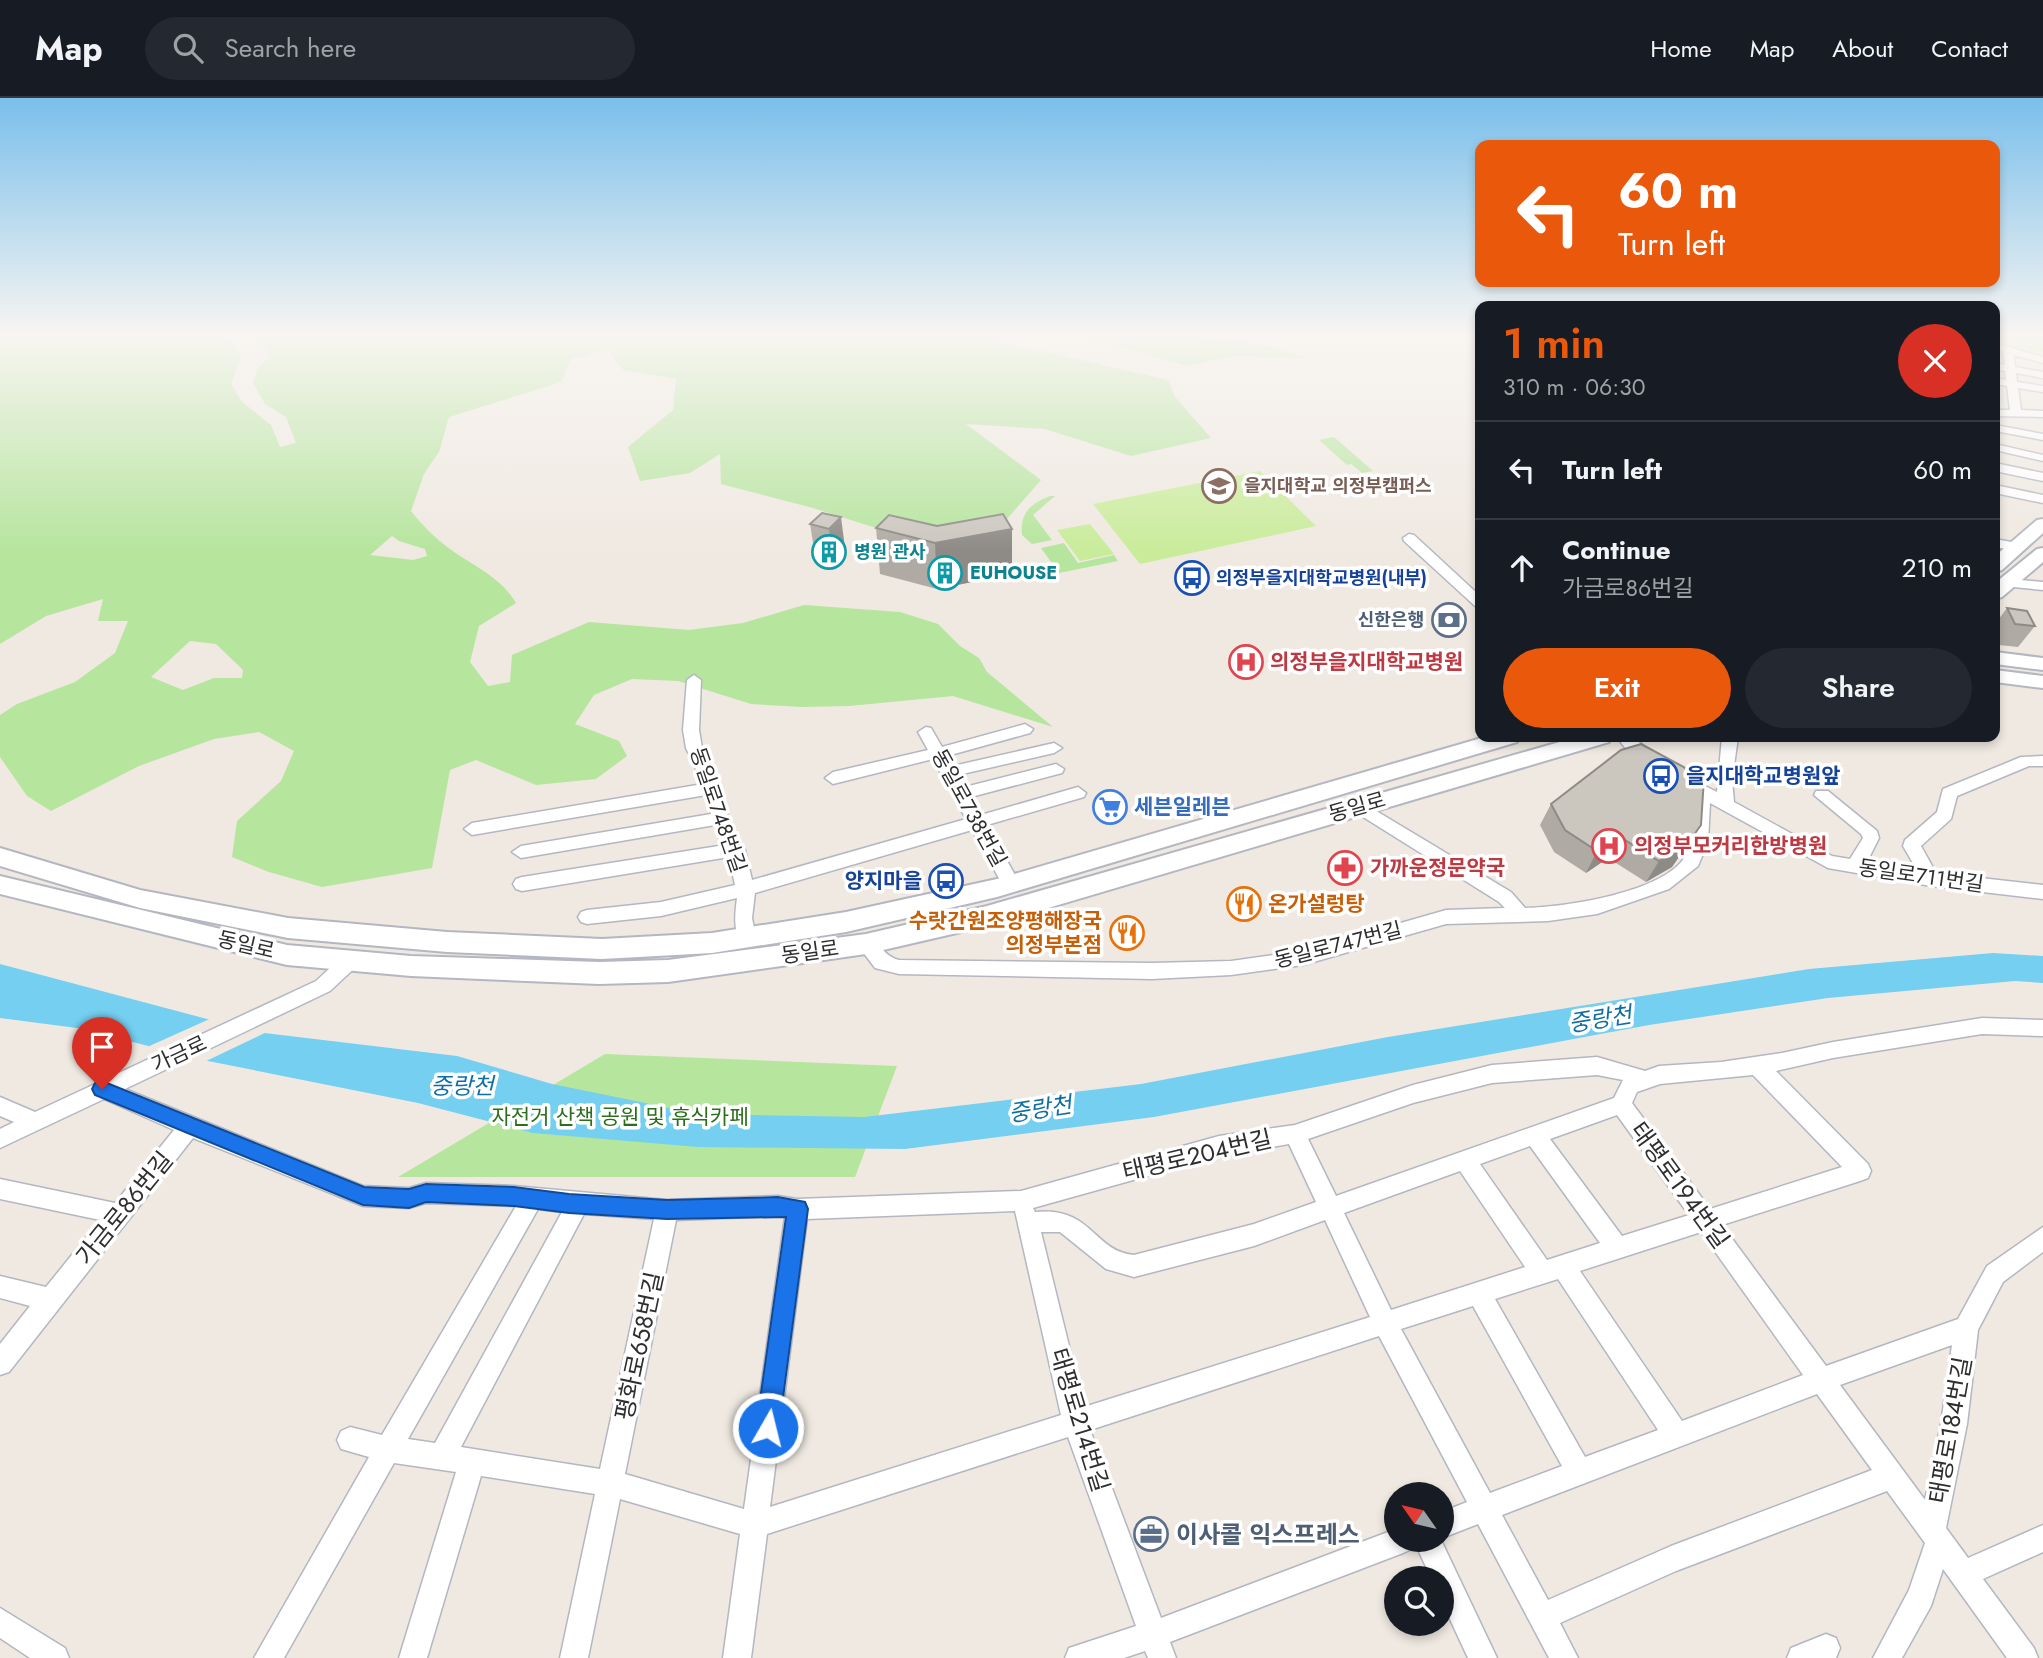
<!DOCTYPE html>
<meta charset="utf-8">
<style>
:root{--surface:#171b24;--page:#242831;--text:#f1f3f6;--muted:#9ea1a6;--line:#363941;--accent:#ea580c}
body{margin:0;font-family:Jost,"Noto Sans KR",sans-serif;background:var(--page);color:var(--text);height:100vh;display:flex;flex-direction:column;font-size:26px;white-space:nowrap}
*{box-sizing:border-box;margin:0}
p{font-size:23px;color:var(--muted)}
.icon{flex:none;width:38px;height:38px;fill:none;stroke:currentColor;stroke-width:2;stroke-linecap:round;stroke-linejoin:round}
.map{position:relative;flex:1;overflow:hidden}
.drawer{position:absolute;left:1475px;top:203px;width:525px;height:441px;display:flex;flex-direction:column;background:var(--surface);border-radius:14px;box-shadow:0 4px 10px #0003}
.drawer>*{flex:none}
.guide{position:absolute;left:1475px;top:42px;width:525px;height:147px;border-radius:14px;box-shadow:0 4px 10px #0003;background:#ea580c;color:#fff;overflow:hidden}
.needle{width:46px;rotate:304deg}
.tools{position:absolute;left:1384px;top:1384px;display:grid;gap:14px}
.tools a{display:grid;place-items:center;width:70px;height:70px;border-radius:50%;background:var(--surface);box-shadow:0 4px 10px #0003;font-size:35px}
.pin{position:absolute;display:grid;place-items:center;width:60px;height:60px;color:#fff;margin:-72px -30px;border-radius:50% 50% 50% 0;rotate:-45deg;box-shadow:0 0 7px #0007}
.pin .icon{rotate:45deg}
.me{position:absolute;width:77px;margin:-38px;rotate:8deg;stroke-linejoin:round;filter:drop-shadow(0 0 5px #0008)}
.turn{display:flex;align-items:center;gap:24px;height:147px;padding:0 28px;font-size:32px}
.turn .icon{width:91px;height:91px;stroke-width:2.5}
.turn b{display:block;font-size:49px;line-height:60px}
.round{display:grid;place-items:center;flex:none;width:74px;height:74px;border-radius:37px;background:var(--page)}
.summary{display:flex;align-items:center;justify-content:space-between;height:119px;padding:0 28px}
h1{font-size:42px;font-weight:600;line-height:52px;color:var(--accent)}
.action{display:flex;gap:14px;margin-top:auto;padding:14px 28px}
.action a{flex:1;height:80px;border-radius:42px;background:var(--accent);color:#fff;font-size:28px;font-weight:600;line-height:80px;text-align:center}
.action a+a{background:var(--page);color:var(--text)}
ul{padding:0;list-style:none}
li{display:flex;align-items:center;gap:21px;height:98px;padding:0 28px;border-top:2px solid var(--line)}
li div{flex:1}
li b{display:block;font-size:26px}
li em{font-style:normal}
header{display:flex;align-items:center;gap:42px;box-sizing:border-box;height:98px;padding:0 35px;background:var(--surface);border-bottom:2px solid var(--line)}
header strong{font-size:33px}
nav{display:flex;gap:38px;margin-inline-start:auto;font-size:24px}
.search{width:490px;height:63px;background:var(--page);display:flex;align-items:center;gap:18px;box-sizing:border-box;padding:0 24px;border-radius:38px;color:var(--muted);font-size:26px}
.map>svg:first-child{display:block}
.green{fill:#b6e59e;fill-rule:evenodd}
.pitch{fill:#c9ec9a}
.water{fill:#75cff0}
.pier{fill:#efe9e1}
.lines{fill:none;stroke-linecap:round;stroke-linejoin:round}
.street-casing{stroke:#b4b7c1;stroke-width:3}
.secondary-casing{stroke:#b4b7c1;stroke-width:4}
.street{fill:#fff;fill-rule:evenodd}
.secondary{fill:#fff;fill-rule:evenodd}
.wall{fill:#afaba4}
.shaded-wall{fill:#8e8b86}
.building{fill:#cbc7bf;stroke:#8e8b86;stroke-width:2}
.route{fill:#1a73e8;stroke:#114b97;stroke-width:2}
.labels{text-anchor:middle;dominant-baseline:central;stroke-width:7;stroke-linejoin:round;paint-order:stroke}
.far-education-label{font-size:18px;font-weight:bold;fill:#785e54;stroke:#fff;text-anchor:start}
.far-culture-label{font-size:18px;font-weight:bold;fill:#0d838f;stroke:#fff;text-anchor:start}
.far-transit-label{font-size:18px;font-weight:bold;fill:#164399;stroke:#fff;text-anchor:start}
.far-service-label{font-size:18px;font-weight:bold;fill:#4e5e75;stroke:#fff;text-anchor:end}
.health-label{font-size:21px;font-weight:bold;fill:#be3a42;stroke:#fff;text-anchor:start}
.transit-label{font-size:21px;font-weight:bold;fill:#164399;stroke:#fff;text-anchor:start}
.shop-label{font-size:21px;font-weight:bold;fill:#366cbe;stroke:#fff;text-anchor:start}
.street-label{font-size:21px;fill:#2e2e2e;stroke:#fff}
.food-label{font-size:21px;font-weight:bold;fill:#c56008;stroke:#fff;text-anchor:start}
.park-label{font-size:21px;fill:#2c6e1b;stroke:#fff}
.water-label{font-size:23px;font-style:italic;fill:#0d6fa3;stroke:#fff}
.near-street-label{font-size:24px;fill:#2e2e2e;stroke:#fff}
.near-service-label{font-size:24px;font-weight:bold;fill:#4e5e75;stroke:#fff;text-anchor:start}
</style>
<header>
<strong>Map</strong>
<div class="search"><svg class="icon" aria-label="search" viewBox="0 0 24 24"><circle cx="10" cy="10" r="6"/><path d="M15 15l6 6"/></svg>Search here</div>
<nav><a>Home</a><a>Map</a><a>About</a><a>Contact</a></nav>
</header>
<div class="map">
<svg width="2043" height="1560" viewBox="0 0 2043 1560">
<rect width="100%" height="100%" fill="#efe9e1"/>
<path class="green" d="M0,236H229L241,259L231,286L242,304L271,327L280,349L296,345L286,319L265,306L253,285L257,271L270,259L262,246L246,236H1001L996,243L1013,249L1046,254L1168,282L1175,299L1211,340L1131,358L1045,331L966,326L1041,382L999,430L895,436L813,410L721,386L720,356L690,375L640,383L628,349L673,312L676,281L623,272L608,252L571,261L561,284L449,319L439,354L424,376L411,413C421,426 436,441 450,451C473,468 501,479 516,505L479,528L470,564L488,588L510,584L512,557L589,524L689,532L743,525L804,507L900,514L938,526L960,548L979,560L987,574L1053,629L953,598L849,608L802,609L751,606L678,583L632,581L594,597L575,626L619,643L627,658L596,681L536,687L476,662L450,672L432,770L322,789L269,774L232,759L237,723L281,683L294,653L259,634L214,641L139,668L51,713L27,698L0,659V617L17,606L75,584L115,555L128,523H98L103,501L46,518L0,546ZM392,438L399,443L425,451L427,458L413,462L370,457ZM190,543L216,546L243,572L242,580H214L183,592L151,579Z
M1084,236H1189L1269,248L1305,260L1236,258L1186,268L1092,241Z
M1334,339L1373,373L1362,375L1351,366L1347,367L1319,342Z
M1050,398H1055L1033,417L1052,442L1032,446L1022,437C1020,415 1030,406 1050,398Z
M1064,445L1078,465L1114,457L1118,463L1059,475L1041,450Z
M605,956L897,968L855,1079H398Z"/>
<path class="pitch" d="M1995,236H2043V255L1995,242Z
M1260,373L1316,428L1140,466L1093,406Z
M1090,426L1114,456L1080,463L1057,432Z"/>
<path class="water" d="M1993,855L2043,858V885L2015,883L1828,900L1649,927L1154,1019L905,1051L698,1049L533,1035L418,1005L208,963L77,930L0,920V866L256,934L457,958L552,986L699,1016L864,1019L1141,986L1388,939L1809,871Z"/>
<path class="pier" d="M214,919L271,932L202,965L145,950Z"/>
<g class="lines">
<g class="street-casing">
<path id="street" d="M1995,245L2043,259V265L2014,257L2015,269L2043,274V280L2016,275L2017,284L2043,288V294L2018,290L2021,312L2043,313V319L1995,318V312H2010L2007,288L1995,286V280L2006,282L2005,273L1995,271V265L2005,267L2003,254L1995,251Z
M1995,327L2043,336V342L1995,333Z
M1995,346L2043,357V363L1995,352Z
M1995,365L2043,375V383L1995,373Z
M1995,387L2043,397V405L1995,395Z
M1409,436L1414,437L1480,498V509L1475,508L1404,443L1403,440Z
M1995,441L2022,446L2023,449L2017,453L1995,449Z
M2008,481L2043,484V492L2003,488L2001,485Z
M694,577L701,582L699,632L702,650L721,690L728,720L745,752L752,782L966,721L933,661L833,686L825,680L833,674L928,652L918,634L926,629L931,630L942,649L1025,626L1033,631L1030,635L947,658L953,668L1054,645L1062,650L1054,655L958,677L965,689L1056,666L1064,671L1062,675L971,699L981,717L1078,689L1086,695L1084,699L987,727L1020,786L1017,791H1005L972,732L755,795L752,820L756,840L753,845H741C733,830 735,816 737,800L661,818L587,826L581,824L578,819L581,814L587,812L661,804L735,787L729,759L522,793L516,791L513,786L516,781L522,779L725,747L715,727L521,760L512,754L521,748L711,716L706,697L472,737L464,731L472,725L703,686L686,650L683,632L687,582Z
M1617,639H1633L1656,659L1658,663L1656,667C1639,671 1626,651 1617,639Z
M1722,639H1738L1732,682L1734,704L1832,758L1850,761L1863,740L1861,736L1814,697L1816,693H1828L1877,733L1879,740L1867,764L1917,772L1903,748L1905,742L1937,714L1943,691L2021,659L2043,658V668H2029L1957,698L1951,721L1921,748L1936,775L2043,787V801L1931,788L1828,770L1710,705L1708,744L1698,768L1669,791L1597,816L1548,823L1446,826L1303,867L1231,877L1152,881L899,876L875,870L857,846L859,841C878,835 879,857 899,862L1152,865L1231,863L1303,853L1446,812L1505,810L1499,804L1352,712L1350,708L1358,702L1511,794L1525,810C1565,809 1662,795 1685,759C1696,742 1693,715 1694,696L1687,689L1695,683L1717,694Z
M352,854L359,856L361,861L359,866L330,893L125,991L363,1088L409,1090L426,1085L514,1088L667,1102L778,1098L797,1101L1021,1093L1219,1038L1295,1027L1413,987L1492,967L1597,959L1645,973L1659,968L1721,964L1782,955L1833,944L1982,920L2043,922V938L1982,936L1833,960L1776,973L1868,1066L1871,1073L1868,1080L1860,1083L1722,1127L1826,1268L1958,1221L1987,1168L2043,1129V1154L2003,1184L1978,1232L1967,1326L1946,1430L1968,1460L2043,1427V1454L1983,1481L2034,1550L2038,1560H2007L1943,1471L1931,1508L1902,1560H1873L1909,1492L1925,1445L1887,1393L1676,1473L1560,1525L1578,1560H1549L1478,1426L1442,1440V1414L1467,1404L1379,1238L1090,1332L1161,1520L1396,1431V1442H1441L1497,1560H1468L1442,1504V1480H1431L1415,1445L1412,1451L1403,1455L1170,1544L1176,1560H1148L1145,1553L1124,1560H1065L1069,1550L1136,1528L1068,1339L767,1436L751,1560H723L740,1436L620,1401L588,1560H560L595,1396L481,1378L427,1560H399L456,1374L394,1365L284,1560H254L369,1359L341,1351L337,1342L341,1333L350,1329L382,1337L516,1108L426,1105L409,1110L363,1108L193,1040L9,1274L0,1277V1246L30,1208L0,1200V1178L46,1189L100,1122L0,1101V1081L115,1105L174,1032L104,1001L0,1050V1031L14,1024L0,1018V999L35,1014L316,883L345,856ZM1597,977L1623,982L1614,1000L1336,1098L1308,1041L1413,1005L1492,985ZM1753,977L1842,1069L1710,1111L1632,1005L1637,994L1660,986ZM1617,1017L1689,1117L1622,1138L1550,1041ZM1289,1046L1316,1104L1254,1126L1134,1157C1093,1153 1092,1108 1035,1114L1033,1110L1219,1058ZM1530,1048L1600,1145L1547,1162L1480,1066ZM1460,1073L1525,1169L1391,1212L1344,1115ZM538,1111L562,1114L435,1345L408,1341ZM1015,1113L1061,1317L770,1409L807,1121ZM584,1116L654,1121L600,1371L461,1349ZM778,1118L785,1119L744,1411L625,1376L676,1122ZM1325,1122L1370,1219L1084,1309L1041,1134H1060L1106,1171L1134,1179L1254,1148ZM1701,1134L1803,1277L1682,1323L1580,1173ZM1558,1181L1658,1332L1585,1359L1495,1201ZM1473,1208L1562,1368L1490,1395L1401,1231ZM1952,1247L1941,1326L1925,1402L1840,1287ZM1817,1296L1872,1372L1671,1448L1548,1502L1502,1417Z
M0,1510L65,1550L69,1560H30L0,1540Z
M1826,1536L1836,1540L1840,1550L1836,1560H1787L1791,1550Z"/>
</g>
<g class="secondary-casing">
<path id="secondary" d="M2043,421V435L2002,472L1995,474V458L2037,422Z
M2043,450V464L2002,499L1995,501V485L2037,451Z
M1995,554L2043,560V572L1995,566Z
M1995,572L2043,578V590L1995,584Z
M1485,639H1520L1517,644L997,799L846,834L712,855L602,861L447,854L288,840L140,810L0,768V750L140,792L288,820L447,834L602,841L712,835L846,814L997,781Z
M1577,639H1612L1609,644L987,828L866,856L668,884L599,886L411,878L287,867L0,796V778L287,847L411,858L599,864L668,862L866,836L987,808Z"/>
</g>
<use href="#street" class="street"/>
<use href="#secondary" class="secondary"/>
</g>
<path class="wall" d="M822,415L845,450L833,462L815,457L810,426Z
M937,428L1012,431V476L937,491L880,476L876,430Z
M2007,510L2035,528L2018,549L1999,547L1995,540V526Z
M1551,706L1701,727L1672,769L1646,784L1608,760L1586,775L1554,754L1540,727Z"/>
<path class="shaded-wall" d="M841,419L845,450L833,462L829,431Z
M1012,431V476L937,491L935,445Z
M1701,727L1672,769L1646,784L1659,763Z
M1620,739L1608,760L1586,775L1597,753Z"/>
<path class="building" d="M822,415L841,419L829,431L810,426Z
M1003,416L1012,431L935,445L876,430L889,417L937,428Z
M2007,510L2027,513L2035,528L2015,526Z
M1641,646L1704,680L1701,727L1686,748L1659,763L1620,739L1597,753L1565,732L1551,706L1621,652Z"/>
<linearGradient id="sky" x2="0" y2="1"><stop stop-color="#7abfeb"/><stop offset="0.52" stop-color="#f8f5f2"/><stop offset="1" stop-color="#f8f5f2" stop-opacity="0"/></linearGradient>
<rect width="2043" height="454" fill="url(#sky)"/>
<path class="route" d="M102,983L364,1089L409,1091L426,1086L514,1089L569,1096L667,1102L778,1099L805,1104L808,1111L779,1330L776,1338L768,1341L760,1338L756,1330L786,1119L667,1121L569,1115L514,1108L426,1104L409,1110L363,1107L95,997L92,991L95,985Z"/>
<defs>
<g id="university-ring" transform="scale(1.75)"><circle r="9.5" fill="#fff" stroke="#8d6e63" stroke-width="1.5"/><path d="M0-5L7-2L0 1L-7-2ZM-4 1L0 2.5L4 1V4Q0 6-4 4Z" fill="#8d6e63"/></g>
<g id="building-ring" transform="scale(1.75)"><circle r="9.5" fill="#fff" stroke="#0f9aa8" stroke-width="1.5"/><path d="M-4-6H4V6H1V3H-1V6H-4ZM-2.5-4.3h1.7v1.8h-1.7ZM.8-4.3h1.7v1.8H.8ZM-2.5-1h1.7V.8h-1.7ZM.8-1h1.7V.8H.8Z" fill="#0f9aa8"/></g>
<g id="bus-ring" transform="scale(1.75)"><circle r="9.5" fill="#fff" stroke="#1a4fb4" stroke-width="1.5"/><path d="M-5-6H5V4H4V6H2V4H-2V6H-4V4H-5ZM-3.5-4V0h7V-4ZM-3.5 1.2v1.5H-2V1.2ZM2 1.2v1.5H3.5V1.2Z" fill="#1a4fb4"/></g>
<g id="bank-ring" transform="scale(1.75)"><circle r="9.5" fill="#fff" stroke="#5c6f8a" stroke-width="1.5"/><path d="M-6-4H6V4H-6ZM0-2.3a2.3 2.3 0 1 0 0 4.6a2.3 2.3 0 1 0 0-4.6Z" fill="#5c6f8a"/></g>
<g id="hospital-ring" transform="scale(1.75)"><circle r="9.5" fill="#fff" stroke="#e0444e" stroke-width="1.5"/><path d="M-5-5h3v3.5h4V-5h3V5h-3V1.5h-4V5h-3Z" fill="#e0444e"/></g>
<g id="supermarket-ring" transform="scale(1.75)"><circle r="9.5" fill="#fff" stroke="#3f7fe0" stroke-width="1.5"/><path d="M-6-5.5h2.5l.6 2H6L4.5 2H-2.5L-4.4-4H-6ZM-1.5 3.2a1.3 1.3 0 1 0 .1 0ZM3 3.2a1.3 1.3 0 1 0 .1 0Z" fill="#3f7fe0"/></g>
<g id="pharmacy-ring" transform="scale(1.75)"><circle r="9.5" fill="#fff" stroke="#e0444e" stroke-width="1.5"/><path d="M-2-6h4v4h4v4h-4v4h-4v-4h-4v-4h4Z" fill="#e0444e"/></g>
<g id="restaurant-ring" transform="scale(1.75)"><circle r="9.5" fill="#fff" stroke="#e8710a" stroke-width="1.5"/><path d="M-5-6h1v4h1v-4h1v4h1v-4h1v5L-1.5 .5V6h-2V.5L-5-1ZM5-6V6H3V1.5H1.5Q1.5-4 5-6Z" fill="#e8710a"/></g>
<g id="office-ring" transform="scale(1.75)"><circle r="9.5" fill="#fff" stroke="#5c6f8a" stroke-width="1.5"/><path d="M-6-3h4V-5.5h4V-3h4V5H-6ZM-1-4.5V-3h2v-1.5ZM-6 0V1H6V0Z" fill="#5c6f8a"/></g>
</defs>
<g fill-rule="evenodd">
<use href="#university-ring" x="1219" y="388"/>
<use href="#building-ring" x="829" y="454"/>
<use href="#building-ring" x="945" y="475"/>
<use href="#bus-ring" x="1192" y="480"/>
<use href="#bank-ring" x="1449" y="522"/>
<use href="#hospital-ring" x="1246" y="564"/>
<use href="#bus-ring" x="1661" y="678"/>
<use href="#supermarket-ring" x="1110" y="709"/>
<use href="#hospital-ring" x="1609" y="748"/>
<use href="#pharmacy-ring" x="1345" y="770"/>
<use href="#bus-ring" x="946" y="783"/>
<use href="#restaurant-ring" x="1244" y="806"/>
<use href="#restaurant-ring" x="1127" y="835"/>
<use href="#office-ring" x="1151" y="1436"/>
</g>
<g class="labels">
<g class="far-education-label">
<text x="1244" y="388">을지대학교 의정부캠퍼스</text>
</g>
<g class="far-culture-label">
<text x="854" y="454">병원 관사</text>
<text x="970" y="475">EUHOUSE</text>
</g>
<g class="far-transit-label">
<text x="1216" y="480">의정부을지대학교병원(내부)</text>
</g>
<g class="far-service-label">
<text x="1424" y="522">신한은행</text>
</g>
<g class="health-label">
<text x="1270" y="564">의정부을지대학교병원</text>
<text x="1634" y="748">의정부모커리한방병원</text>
<text x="1370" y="770">가까운정문약국</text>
</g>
<g class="transit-label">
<text x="1686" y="678">을지대학교병원앞</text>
<text x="922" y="783" text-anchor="end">양지마을</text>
</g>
<g class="shop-label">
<text x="1134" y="709">세븐일레븐</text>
</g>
<g class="street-label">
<text transform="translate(1357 709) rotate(-16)">동일로</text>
<text transform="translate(969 710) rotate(61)">동일로738번길</text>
<text transform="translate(718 712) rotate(71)">동일로748번길</text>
<text transform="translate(1921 778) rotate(8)">동일로711번길</text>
<text transform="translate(246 847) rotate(13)">동일로</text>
<text transform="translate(1338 847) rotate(-14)">동일로747번길</text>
<text transform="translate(810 854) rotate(-8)">동일로</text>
<text transform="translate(179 956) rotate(-25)">가금로</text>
</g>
<g class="food-label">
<text x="1268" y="806">온가설렁탕</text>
<text x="1102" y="823" text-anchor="end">수랏간원조양평해장국<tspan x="1102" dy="24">의정부본점</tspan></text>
</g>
<g class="park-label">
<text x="620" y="1019">자전거 산책 공원 및 휴식카페</text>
</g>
<g class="water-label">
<text transform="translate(1600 921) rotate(-9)">중랑천</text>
<text x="462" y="988">중랑천</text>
<text transform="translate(1040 1011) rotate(-9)">중랑천</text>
</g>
<g class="near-street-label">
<text transform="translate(1197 1057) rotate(-13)">태평로204번길</text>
<text transform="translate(1680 1087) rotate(54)">태평로194번길</text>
<text transform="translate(124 1110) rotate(-51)">가금로86번길</text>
<text transform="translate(639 1248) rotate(-78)">평화로658번길</text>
<text transform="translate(1080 1322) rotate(73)">태평로214번길</text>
<text transform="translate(1950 1332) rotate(-80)">태평로184번길</text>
</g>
<g class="near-service-label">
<text x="1176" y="1436">이사콜 익스프레스</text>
</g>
</g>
</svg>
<div class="tools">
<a><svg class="needle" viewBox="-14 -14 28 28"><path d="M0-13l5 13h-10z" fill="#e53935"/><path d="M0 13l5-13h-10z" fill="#9ea1a6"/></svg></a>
<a><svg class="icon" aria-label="search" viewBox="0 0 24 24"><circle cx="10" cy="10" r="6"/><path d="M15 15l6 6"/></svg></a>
</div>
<div class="pin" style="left:102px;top:991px;background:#d93025"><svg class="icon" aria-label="arrive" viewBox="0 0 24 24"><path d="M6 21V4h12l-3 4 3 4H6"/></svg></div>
<svg class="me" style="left:768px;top:1330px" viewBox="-20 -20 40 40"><circle r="17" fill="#1a73e8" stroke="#fff" stroke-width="3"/><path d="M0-11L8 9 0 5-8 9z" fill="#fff"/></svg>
<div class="guide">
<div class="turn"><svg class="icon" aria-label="left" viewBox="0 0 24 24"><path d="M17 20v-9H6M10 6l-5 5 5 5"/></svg><div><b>60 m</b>Turn left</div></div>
</div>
<section class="drawer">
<div class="summary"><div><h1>1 min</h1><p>310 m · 06:30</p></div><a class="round" style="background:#d93025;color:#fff"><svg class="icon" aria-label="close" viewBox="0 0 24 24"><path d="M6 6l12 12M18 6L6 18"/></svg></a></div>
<ul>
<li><svg class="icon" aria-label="left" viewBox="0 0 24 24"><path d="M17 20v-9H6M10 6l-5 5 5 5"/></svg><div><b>Turn left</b></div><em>60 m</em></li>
<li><svg class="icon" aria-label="ahead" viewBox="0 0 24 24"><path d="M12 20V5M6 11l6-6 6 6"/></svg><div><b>Continue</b><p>가금로86번길</p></div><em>210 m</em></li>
</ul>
<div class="action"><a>Exit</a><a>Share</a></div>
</section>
</div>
